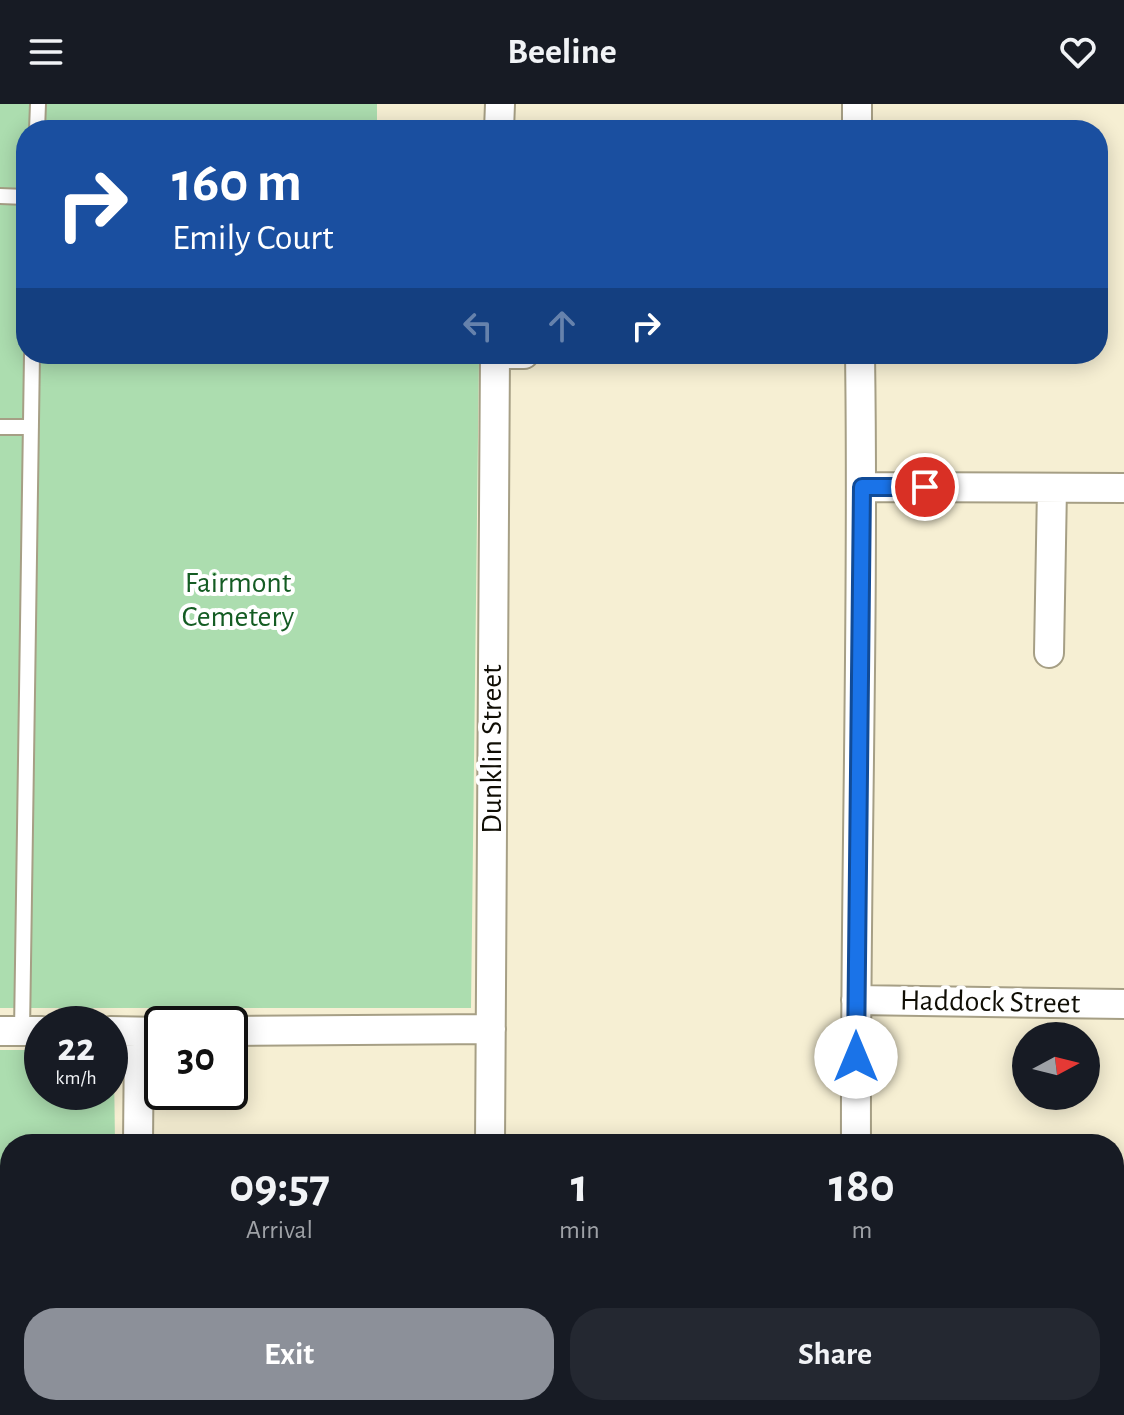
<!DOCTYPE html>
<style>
:root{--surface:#171b24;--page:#242831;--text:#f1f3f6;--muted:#9ea1a6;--accent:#8c9099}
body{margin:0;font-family:"Alegreya Sans",sans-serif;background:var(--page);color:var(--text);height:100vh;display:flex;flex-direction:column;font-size:30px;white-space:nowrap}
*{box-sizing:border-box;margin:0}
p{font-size:26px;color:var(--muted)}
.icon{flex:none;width:44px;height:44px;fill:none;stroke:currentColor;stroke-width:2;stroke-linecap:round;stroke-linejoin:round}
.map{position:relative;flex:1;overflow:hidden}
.panel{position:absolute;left:0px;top:1030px;width:1124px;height:282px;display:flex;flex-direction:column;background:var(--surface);border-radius:32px 32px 0 0;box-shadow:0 4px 20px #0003}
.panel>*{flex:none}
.banner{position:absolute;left:16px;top:16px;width:1092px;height:244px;border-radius:32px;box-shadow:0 4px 20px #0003;background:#1a4fa0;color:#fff;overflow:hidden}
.needle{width:52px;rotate:83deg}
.tools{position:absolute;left:1012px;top:918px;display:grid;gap:16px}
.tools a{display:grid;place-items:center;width:88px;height:88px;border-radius:50%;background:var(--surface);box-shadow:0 4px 20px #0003;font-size:40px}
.speed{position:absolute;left:24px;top:902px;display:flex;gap:16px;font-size:40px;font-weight:700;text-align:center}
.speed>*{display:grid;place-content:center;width:104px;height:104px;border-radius:50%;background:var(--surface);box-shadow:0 4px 20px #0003;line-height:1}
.speed small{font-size:20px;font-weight:400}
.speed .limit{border:4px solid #111;border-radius:12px;background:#fff;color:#111}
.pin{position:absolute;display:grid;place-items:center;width:68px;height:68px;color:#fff;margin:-34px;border:4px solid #fff;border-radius:50%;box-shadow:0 2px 8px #0007}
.me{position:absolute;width:88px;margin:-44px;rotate:0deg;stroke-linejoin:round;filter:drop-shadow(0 0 6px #0008)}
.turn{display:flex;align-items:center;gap:28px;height:168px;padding:0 24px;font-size:36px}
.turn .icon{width:104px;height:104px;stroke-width:2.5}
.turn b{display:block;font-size:56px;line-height:68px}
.lanes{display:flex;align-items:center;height:76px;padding:0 24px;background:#0003;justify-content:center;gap:40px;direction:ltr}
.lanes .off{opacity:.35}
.eta{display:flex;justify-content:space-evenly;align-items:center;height:136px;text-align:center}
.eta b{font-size:48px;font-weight:700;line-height:56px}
.action{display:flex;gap:16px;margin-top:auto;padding:16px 24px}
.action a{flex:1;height:92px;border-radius:32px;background:var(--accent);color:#fff;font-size:32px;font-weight:700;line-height:92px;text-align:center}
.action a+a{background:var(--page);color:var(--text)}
header{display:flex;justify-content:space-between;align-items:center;height:104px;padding:0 24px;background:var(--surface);font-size:36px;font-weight:700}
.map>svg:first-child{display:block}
.green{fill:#acddaf}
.building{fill:#cbc9e5}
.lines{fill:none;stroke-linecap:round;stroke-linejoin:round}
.service-casing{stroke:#a69f85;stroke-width:18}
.minor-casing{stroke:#a69f85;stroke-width:32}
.service{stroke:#fff;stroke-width:14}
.minor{stroke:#fff;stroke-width:28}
.route-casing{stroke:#114b97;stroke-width:20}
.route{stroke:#1a73e8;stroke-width:14}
.labels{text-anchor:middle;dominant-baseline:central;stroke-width:8;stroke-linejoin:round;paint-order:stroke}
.park-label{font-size:30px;fill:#145c23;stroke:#fff}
.street-label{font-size:30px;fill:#100e05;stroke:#fff}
</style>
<header><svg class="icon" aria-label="menu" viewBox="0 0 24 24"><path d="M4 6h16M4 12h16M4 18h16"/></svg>Beeline<svg class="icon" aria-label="heart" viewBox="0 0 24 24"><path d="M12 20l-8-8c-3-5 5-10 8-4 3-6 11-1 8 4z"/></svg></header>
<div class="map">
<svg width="1124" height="1311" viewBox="0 0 1124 1311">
<rect width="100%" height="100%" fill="#f6efd3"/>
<path class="green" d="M0,0H377V26H26V250H479L471,904H0Z
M0,946H42V988H110V959L114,963L115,1040H10V1302H181L190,1311H0Z
M1124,1229V1311H1069L1067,1302H1114V1230Z"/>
<path class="building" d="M71,1302H100V1311H71Z"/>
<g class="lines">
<g class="service-casing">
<path id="service" d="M37,26L38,0
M0,92L26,93
M0,323H31
M22,927L32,250
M0,1194H10
M45,1302L46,1311
M125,1311V1302"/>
</g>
<g class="minor-casing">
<path id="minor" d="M857,0V26
M499,26L500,0
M862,383L1124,384
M1049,549L1052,384
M856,896L1124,900
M0,927H42
M110,927L162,928
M230,927L491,925
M138,1040L139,928
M490,1040L495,250H524
M856,1040C855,777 864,513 860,250
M216,1302L225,1311
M856,1302V1311
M490,1311V1302"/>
</g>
<use href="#service" class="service"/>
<use href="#minor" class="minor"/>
</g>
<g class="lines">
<g class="route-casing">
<path id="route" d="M856,953L862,383H925"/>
</g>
<use href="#route" class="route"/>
</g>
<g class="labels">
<g class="park-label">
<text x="238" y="479">Fairmont<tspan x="238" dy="34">Cemetery</tspan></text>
</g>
<g class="street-label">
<text transform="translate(492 645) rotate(-90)">Dunklin Street</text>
<text transform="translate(990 898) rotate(1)">Haddock Street</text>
</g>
</g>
</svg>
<div class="tools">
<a><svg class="needle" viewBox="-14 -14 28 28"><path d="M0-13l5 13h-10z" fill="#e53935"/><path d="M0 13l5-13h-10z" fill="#9ea1a6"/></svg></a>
</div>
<div class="speed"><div>22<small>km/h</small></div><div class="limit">30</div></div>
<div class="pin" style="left:925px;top:383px;background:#d93025"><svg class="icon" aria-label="arrive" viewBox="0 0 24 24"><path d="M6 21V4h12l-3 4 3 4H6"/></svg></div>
<svg class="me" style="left:856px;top:953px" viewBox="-20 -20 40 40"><circle r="19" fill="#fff"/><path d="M0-13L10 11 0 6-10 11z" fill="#1a73e8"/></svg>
<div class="banner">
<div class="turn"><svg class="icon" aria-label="right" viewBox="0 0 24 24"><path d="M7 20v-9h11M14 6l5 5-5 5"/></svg><div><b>160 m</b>Emily Court</div></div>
<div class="lanes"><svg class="icon off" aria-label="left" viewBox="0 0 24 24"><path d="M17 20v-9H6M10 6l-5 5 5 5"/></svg><svg class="icon off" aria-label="ahead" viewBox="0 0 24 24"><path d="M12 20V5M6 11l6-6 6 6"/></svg><svg class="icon" aria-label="right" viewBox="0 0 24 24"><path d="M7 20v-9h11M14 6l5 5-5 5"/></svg></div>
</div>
<section class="panel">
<div class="eta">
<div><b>09:57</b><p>Arrival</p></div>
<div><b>1</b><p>min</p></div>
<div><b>180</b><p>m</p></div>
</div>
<div class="action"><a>Exit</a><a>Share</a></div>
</section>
</div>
